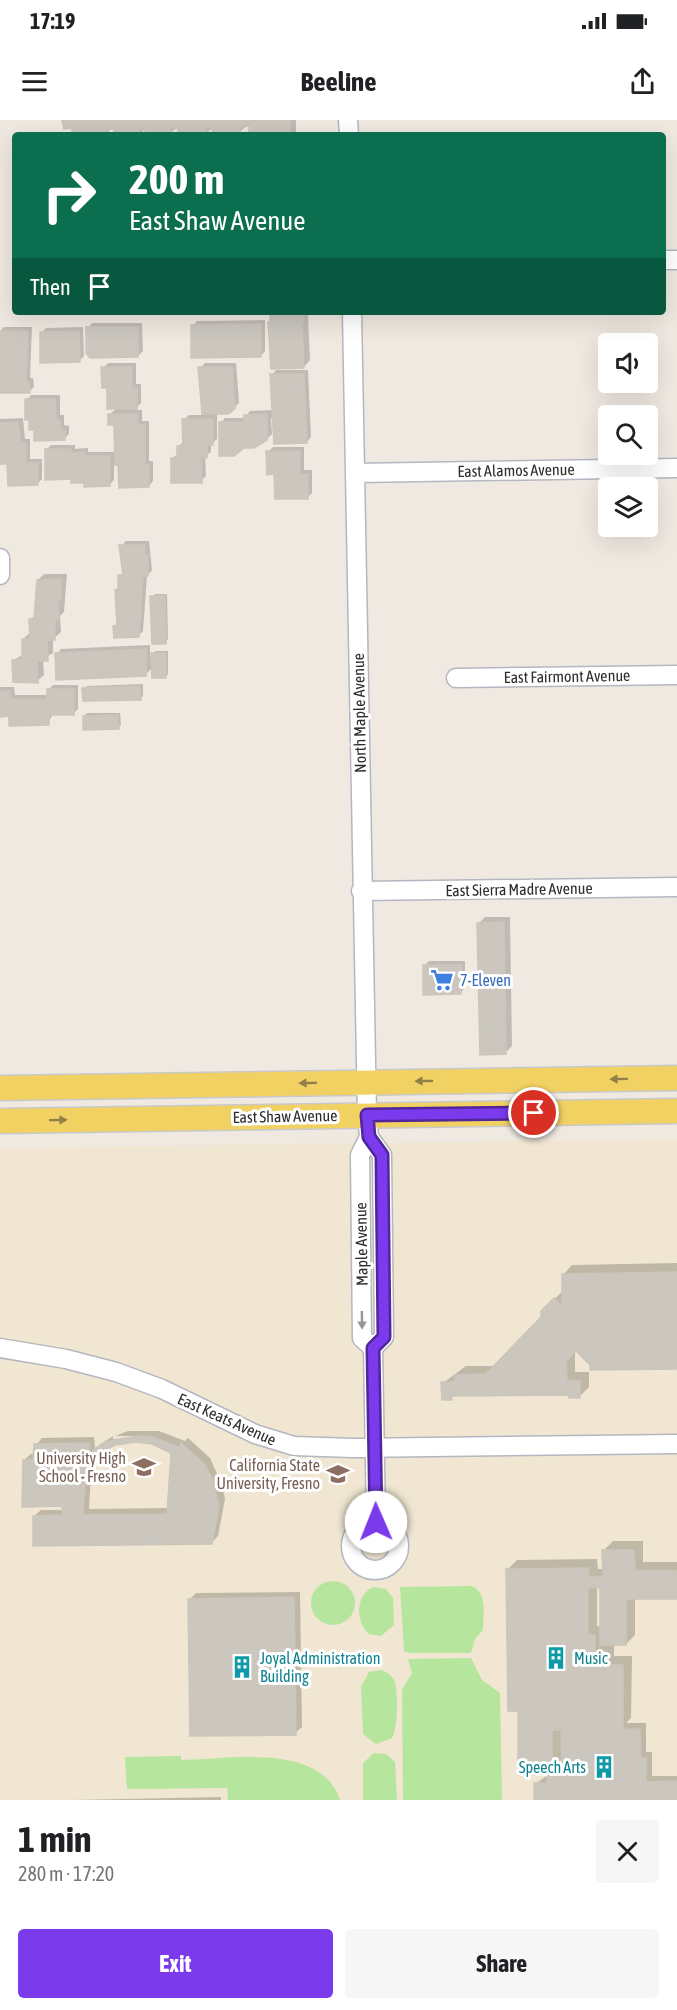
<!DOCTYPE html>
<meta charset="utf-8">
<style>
:root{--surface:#fff;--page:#f6f6f6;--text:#202124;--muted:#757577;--accent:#7c3aed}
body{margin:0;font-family:"Asap Condensed",sans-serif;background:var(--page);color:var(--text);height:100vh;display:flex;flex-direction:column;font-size:22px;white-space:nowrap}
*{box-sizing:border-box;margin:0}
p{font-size:20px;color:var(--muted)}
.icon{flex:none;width:33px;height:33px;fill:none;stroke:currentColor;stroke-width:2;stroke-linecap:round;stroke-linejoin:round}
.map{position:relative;height:1680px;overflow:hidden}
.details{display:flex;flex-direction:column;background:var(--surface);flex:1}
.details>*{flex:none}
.banner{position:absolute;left:12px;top:12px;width:654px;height:183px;border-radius:6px;box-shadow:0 6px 24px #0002;background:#0b6e4f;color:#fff;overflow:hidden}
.buttons{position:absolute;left:598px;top:213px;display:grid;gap:12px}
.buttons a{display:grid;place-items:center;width:60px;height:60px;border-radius:6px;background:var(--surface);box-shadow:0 6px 24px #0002;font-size:30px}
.pin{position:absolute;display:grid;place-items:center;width:51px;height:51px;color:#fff;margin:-26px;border:3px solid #fff;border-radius:50%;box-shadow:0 2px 6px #0007}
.me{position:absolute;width:66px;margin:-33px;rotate:359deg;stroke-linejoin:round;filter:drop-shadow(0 0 4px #0008)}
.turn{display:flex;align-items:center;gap:21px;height:126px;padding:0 18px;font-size:27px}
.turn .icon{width:78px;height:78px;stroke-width:2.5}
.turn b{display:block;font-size:42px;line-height:51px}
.then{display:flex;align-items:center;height:57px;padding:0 18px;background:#0003;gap:12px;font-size:22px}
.round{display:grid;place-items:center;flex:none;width:63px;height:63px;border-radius:6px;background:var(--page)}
.summary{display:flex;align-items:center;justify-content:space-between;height:102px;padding:0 18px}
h1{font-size:36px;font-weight:700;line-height:45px}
.primary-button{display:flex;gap:12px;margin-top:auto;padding:12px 18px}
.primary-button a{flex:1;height:69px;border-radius:6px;background:var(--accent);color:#fff;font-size:24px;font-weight:700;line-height:69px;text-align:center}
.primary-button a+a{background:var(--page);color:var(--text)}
.status{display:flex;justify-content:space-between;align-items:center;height:42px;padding:0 30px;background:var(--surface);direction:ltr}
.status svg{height:16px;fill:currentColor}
header{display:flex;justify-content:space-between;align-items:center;height:78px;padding:0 18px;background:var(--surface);font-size:27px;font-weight:700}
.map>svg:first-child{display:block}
.education{fill:#f0e6d1}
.green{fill:#b6e59e}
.shadow{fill:#0003;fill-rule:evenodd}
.building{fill:#cbc7bf;stroke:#cbc5ba;stroke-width:1.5;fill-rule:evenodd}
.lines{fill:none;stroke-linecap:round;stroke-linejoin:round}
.minor-casing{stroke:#b4b7c1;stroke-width:21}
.major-casing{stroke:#c9c9c9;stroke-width:27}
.minor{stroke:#fff;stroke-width:18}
.major{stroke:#f2d163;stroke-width:24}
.oneway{fill:#908048}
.oneway2{fill:#969696}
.route-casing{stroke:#51269a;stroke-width:15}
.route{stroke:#7c3aed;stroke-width:10}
.labels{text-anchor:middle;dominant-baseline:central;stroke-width:6;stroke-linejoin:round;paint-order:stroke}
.street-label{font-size:16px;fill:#2e2e2e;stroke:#fff}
.shop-label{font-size:16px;fill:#366cbe;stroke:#fff;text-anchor:start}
.education-label{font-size:16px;fill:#785e54;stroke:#fff;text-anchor:end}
.culture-label{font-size:16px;fill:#0d838f;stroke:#fff;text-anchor:start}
</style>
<div class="status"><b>17:19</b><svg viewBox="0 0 49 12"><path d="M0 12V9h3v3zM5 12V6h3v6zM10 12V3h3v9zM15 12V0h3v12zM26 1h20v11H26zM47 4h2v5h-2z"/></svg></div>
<header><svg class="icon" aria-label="menu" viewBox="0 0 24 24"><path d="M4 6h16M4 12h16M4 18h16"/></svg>Beeline<svg class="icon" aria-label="share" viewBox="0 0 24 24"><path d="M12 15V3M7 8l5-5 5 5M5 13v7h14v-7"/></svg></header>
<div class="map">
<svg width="677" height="1680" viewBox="0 0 677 1680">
<rect width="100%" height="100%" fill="#efe9e1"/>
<path class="education" d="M677,1019V1680H0V1028Z"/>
<path class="green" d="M311 1483a22 22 0 1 1 44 0a22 22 0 1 1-44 0Z
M471,1466C488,1471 483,1496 483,1510L475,1519L471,1533H410L404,1531L400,1467Z
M374,1467L386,1469L393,1478L394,1505L381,1516L369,1514C355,1502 355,1474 374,1467Z
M471,1538L482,1560L500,1573L502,1680H403L402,1570L412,1553L408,1539Z
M381,1550C387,1552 392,1555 395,1562C398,1573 398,1608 392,1618L376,1624L363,1614L361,1567L369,1552Z
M374,1633L386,1634L395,1642L397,1680H363V1643Z
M181,1636V1640C229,1639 321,1622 340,1680H228L227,1668L127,1669L125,1637Z"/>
<path class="shadow" d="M64,0H296V12L293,15H258L252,5L246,6L239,13L214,6L205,15H183L180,13V6L167,15H146V8L139,15H115V8H111L106,15H73V7Z
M272,192H310L308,196L310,240L304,247Z
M265,200V231L261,236L192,206L197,201Z
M92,203H142L143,231L138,236L88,208Z
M4,207H32L30,258H33L34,267L29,272L0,261V211Z
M83,207L84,236L79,241L41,213L46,208Z
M108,243H136V264H141V283L134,290H142V301H149V341H153V361L149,366L120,344H114V360L109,365L73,358L46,330L51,325H75V329L88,328V332H116V303L109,295L117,288L103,248Z
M205,243H236L239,283L234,288L217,292V319L211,324V332L205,336L206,356L201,361L172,339L177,334L178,326L184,322V300L189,295H203L200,248Z
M276,250H308L311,317L307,322L274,297L271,298L272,314L267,319L221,303L225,298H245L250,291L274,290L272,255Z
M31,275H60V295H64V305L69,306V314L64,319L36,308L27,280Z
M23,298L25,319H30V339H42V359L37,364L9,342H0V299Z
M273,327H304V350H312V373L308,377L276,353L268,332Z
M126,421H149L152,450L147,456L143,511L138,516L115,506L118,503L120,456L124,451L121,426Z
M44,454H67L64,492L60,496L61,512L53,519V533L43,539L44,555L37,561L14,540L24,534L23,519L30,513L31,499L35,495L38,460Z
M155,474H167L168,519L165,522L152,477Z
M150,525V537L156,531H168V554L166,557L153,547L146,554L57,534L61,529Z
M143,564V576L140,579L84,569L87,566Z
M53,565H78V589L74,593L53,594L48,603L0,595V567H14L15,575H48V570Z
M87,593H120L121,605L118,608L84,596Z
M485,797H510L512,926L505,933L479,803Z
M429,841H465V868L460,873L424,846Z
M677,1143V1248L591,1244L575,1228V1252H589V1267L579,1277L571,1273L455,1274L451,1278L443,1263L466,1246H496L542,1198V1191L563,1171V1155L572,1145Z
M128,1311H159L185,1321L188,1318L210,1338L222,1365L225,1379L218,1416L211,1423L34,1396L41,1390H64V1385L24,1340L31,1334H35L36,1325L42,1318L94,1317L95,1328L113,1316V1319H129L136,1316H115ZM135,1320L152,1322L173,1332L169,1388L89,1389L92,1336L115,1324Z
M613,1421H643V1442H677V1477L635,1478V1515L626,1524H614V1536H632L631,1598L626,1603H646V1632H652V1656H677V1680H535V1664L555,1650H563V1638L552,1649H541L537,1653L519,1590L508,1449L517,1440L597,1439L598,1449H604V1430ZM597,1466H601V1507L597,1506Z
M300,1472L302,1607L295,1613L190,1479L196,1473Z
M221,1677V1680H71Z"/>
<path class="building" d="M62,0H290V15L248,14L250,6L240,7V14L235,15H212V7L206,8V15L178,14V8H170V15H145V9H139V15H114V9H106V15H72V8L64,9Z
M270,192H304V202H302L304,248L271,249L268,202H270Z
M261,204V237L191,238V205Z
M86,207H138V237L90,238L86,233Z
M0,211H28L26,262H29L30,273H0Z
M79,211L80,242L40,243V212Z
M101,247H132V268H137V289H107V268H102Z
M198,247H232L235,289L228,294H202Z
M270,254H304L307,323L274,324Z
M25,279H55L56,299L60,300V309L65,310V320L34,321V310H29V300H25Z
M108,294H138V305H145V345H149V367L119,368L118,345H115L114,305H108Z
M267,294V320L254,328H244L234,336H219V302H244V295Z
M182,299H213V325H207V338H201L202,363H171V338H177V326H183Z
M18,302L21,323H26V343H38V365L8,366L7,344H0V303Z
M45,329H71V333L84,332V336H110V366L84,367V363H71V359L45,360Z
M266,331H300V354H308V379H275L274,354L267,355Z
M119,425H145V435H148V456L143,457L139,517L114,518L113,506L117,505L115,470L118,469V455H123Z
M61,459V480H58L59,500H55V520H47L48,541H37L38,563L13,562L12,540L22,539V519H30L29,499H34L37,460Z
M150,476H165L166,524H152Z
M146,529V556L56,560L55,533Z
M151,533H166V558H152Z
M140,566L141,580L83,581L82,568Z
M47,569H74V595H49V605L9,606V596L0,597V571H10L11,579H47Z
M118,595L119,609L83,610V596Z
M504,802L506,934L480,935L477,803Z
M423,845H461V874L423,875Z
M677,1152V1249L590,1250V1245L576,1231L566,1241L567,1261H580V1278H569V1275L452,1276V1280H442L441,1262H455V1255L486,1254L541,1197V1191L554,1178L562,1186V1154Z
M137,1316L152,1317L179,1327L181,1323L204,1344L212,1358L219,1386L212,1424L33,1426V1396L62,1395V1386L22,1387L23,1340L33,1339L34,1324L89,1323V1333L105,1322ZM135,1322L152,1324L171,1333L167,1394L83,1395L86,1343L97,1334L115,1325Z
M602,1430H634L635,1451H677V1479H626V1525H600V1468L588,1467V1515H595V1532H606V1545H623V1609L552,1610V1650L538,1651V1655H518V1591H508L506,1449L589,1448V1457H603Z
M294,1477L296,1615L190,1616L188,1479Z
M640,1609L641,1638H646V1662L677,1661V1680H534V1663H547V1656H562L561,1610Z"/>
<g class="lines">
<g class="minor-casing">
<path id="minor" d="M348,0L349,15
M663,140H677
M352,192L367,995L369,1017L382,1035L384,1217L373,1228L376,1402
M355,353L677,348
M0,438V455
M456,558L677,555
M361,771L677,767
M369,1017L360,1035L362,1218L373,1228
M0,1228L66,1239L116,1252L162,1269L255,1314L294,1326L352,1328L677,1324
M351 1426a24 24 0 1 1 48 0a24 24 0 1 1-48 0Z"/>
</g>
<g class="major-casing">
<path id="major" d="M0,968L677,958
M0,1001L677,991"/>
</g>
<use href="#minor" class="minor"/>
<use href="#major" class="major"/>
</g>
<defs><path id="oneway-solid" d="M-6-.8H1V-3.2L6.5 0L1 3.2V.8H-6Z" transform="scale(1.5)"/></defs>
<g class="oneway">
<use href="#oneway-solid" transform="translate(619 959) rotate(179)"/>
<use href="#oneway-solid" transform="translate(424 961) rotate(179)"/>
<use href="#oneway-solid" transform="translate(308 963) rotate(179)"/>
<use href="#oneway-solid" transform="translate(58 1000) rotate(-1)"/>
</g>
<use class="oneway2" href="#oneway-solid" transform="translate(362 1200) rotate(89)"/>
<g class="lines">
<g class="route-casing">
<path id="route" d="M376,1402L373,1228L384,1217L382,1035L369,1017L367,995L534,993"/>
</g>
<use href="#route" class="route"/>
</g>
<defs>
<g id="supermarket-bare" transform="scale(1.8)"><path d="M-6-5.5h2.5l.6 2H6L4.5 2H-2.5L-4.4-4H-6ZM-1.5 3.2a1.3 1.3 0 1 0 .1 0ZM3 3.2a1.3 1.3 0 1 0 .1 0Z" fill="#3f7fe0" stroke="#fff" stroke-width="2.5" paint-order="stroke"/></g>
<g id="school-bare" transform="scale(1.8)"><path d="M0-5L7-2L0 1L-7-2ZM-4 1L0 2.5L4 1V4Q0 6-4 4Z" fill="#8d6e63" stroke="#fff" stroke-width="2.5" paint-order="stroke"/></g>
<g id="university-bare" transform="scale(1.8)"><path d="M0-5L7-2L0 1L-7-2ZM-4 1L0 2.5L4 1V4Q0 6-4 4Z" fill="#8d6e63" stroke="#fff" stroke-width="2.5" paint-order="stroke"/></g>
<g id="building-bare" transform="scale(1.8)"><path d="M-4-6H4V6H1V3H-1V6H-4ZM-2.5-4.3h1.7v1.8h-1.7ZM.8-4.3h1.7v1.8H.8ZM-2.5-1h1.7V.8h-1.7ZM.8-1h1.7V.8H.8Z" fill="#0f9aa8" stroke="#fff" stroke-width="2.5" paint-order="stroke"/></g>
</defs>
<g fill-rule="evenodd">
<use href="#supermarket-bare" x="442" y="860"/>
<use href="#school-bare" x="144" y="1347"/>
<use href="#university-bare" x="338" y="1354"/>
<use href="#building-bare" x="556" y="1538"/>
<use href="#building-bare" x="242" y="1547"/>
<use href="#building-bare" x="604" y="1647"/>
</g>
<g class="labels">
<g class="street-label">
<text transform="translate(516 350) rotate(-1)">East Alamos Avenue</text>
<text transform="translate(567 556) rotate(-1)">East Fairmont Avenue</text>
<text transform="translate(359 593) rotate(-91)">North Maple Avenue</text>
<text transform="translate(519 769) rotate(-1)">East Sierra Madre Avenue</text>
<text transform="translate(285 996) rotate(-1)">East Shaw Avenue</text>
<text transform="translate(361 1124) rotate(-91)">Maple Avenue</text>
<text transform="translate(227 1299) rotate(24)">East Keats Avenue</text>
</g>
<g class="shop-label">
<text x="460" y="860">7-Eleven</text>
</g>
<g class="education-label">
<text x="126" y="1338">University High<tspan x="126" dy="18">School - Fresno</tspan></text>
<text x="320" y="1345">California State<tspan x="320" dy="18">University, Fresno</tspan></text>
</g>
<g class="culture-label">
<text x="260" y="1538">Joyal Administration<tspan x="260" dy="18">Building</tspan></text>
<text x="574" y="1538">Music</text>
<text x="586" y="1647" text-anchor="end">Speech Arts</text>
</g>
</g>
</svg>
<div class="buttons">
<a><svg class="icon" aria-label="sound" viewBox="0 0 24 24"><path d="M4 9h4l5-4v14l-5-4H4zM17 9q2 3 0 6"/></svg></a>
<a><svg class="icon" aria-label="search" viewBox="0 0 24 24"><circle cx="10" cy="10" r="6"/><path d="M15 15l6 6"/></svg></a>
<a><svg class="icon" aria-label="layers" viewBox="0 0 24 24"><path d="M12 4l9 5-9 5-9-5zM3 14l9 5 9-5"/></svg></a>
</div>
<div class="pin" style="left:534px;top:993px;background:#d93025"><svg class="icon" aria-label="arrive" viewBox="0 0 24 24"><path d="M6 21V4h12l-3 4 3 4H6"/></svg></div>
<svg class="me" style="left:376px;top:1402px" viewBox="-20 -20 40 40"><circle r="19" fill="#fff"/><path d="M0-13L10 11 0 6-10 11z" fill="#7c3aed"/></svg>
<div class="banner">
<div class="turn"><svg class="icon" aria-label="right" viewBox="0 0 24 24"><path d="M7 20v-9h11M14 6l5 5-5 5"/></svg><div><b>200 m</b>East Shaw Avenue</div></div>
<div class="then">Then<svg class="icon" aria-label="arrive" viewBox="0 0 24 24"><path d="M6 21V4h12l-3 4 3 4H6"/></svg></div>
</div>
</div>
<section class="details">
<div class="summary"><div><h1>1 min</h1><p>280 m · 17:20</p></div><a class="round"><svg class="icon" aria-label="close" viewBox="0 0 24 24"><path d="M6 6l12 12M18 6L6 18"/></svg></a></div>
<div class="primary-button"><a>Exit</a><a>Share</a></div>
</section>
